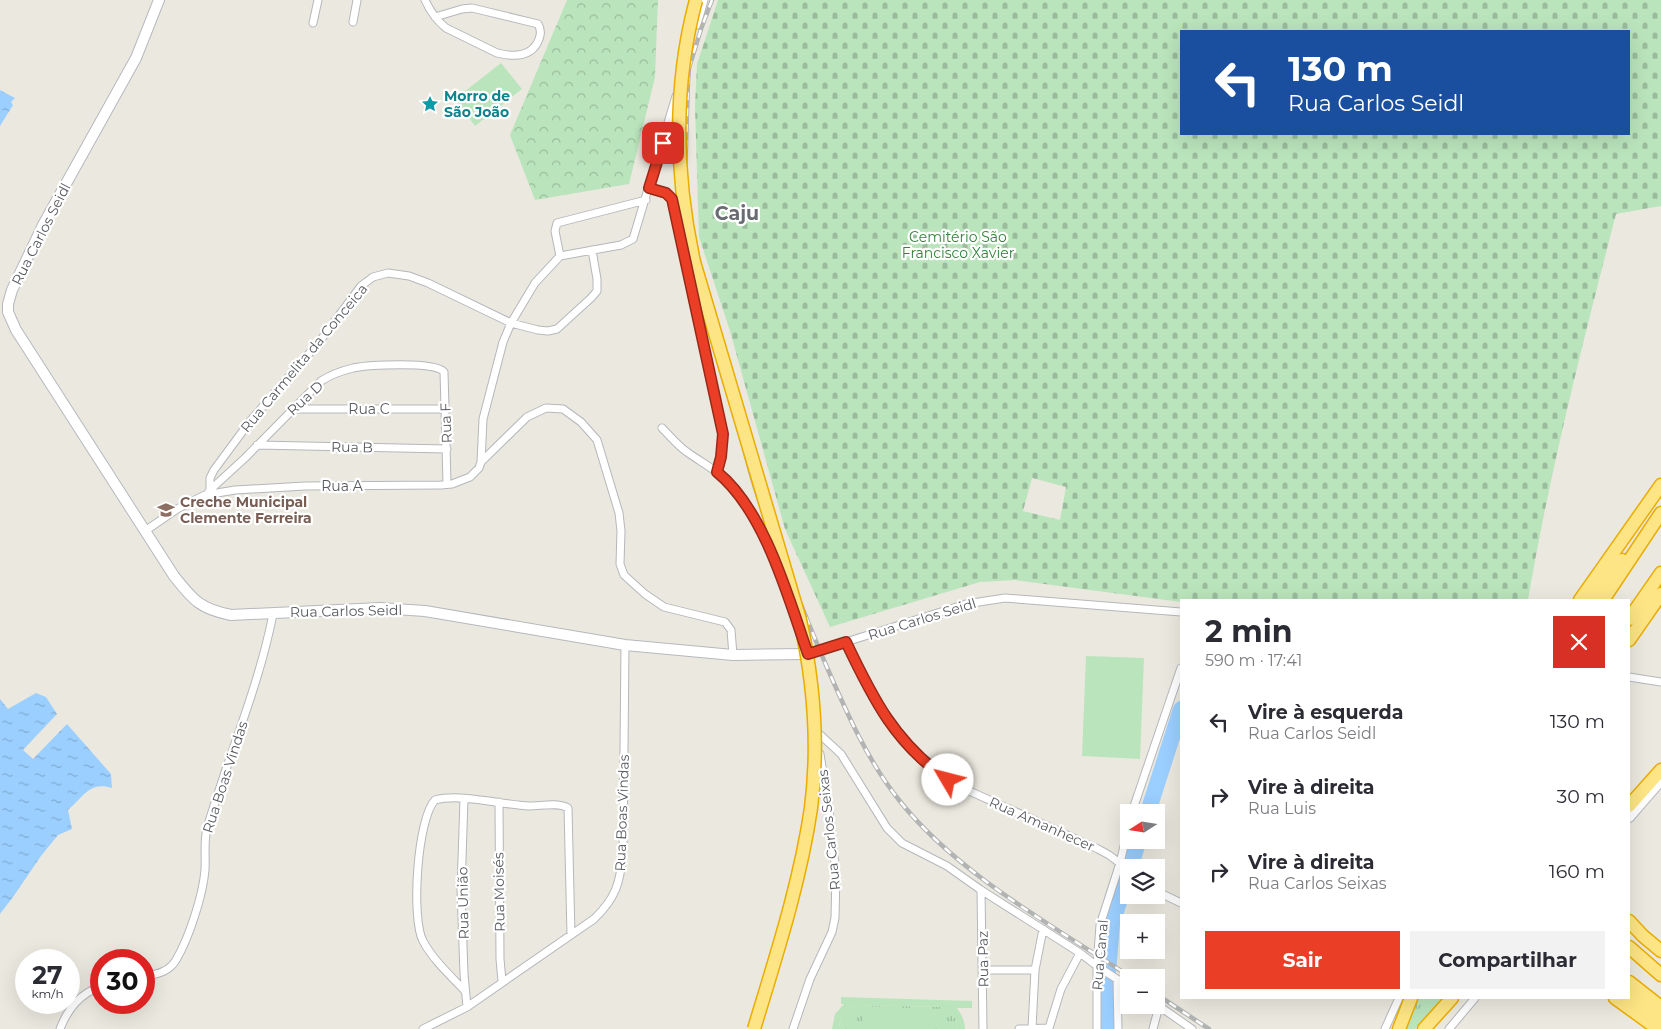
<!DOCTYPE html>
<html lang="pt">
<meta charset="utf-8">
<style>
:root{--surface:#fff;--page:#f2f2f3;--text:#2b2b33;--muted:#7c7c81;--accent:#ea3f26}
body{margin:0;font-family:Montserrat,sans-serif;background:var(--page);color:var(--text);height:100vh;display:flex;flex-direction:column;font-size:19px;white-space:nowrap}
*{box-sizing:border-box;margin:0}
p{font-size:16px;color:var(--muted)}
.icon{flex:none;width:28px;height:28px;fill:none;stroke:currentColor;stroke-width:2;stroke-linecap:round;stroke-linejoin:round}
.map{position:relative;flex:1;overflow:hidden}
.drawer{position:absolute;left:1180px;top:599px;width:450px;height:400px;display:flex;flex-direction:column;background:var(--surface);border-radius:0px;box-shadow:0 5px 20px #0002}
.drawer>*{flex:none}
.guide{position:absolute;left:1180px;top:30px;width:450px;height:105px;border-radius:0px;box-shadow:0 5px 20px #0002;background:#1a4fa0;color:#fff;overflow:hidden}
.needle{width:32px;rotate:258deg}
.tools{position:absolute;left:1120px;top:804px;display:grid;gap:10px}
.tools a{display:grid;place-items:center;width:45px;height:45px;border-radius:0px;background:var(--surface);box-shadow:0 5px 20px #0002;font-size:25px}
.speed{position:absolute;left:15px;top:949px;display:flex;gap:10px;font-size:25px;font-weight:700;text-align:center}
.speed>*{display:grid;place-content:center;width:65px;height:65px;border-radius:50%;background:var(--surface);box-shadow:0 5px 20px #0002;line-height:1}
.speed small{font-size:12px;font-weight:400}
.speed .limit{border:8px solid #d22;background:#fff;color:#111}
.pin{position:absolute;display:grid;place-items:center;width:42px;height:42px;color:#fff;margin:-21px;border-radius:10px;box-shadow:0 2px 8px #0006}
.me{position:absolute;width:55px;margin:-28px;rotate:307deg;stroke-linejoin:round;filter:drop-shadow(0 0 4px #0008)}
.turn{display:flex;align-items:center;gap:18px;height:105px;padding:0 25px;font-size:22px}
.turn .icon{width:65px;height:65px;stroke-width:2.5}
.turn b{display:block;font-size:35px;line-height:42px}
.round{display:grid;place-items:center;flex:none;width:52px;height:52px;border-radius:0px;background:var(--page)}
.summary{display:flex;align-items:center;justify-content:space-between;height:85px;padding:0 25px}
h1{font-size:30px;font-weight:700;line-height:38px}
.button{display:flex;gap:10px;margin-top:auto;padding:10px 25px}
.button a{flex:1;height:58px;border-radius:0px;background:var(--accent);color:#fff;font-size:20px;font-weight:700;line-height:58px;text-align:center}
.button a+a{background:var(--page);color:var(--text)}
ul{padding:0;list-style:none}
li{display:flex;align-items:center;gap:15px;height:75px;padding:0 25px}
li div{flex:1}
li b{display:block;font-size:19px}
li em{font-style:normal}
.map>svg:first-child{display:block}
.grass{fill:url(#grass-tufts)}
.forest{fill:url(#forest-crowns)}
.cemetery{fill:url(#cemetery-stones);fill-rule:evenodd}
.pitch{fill:#bae4bc}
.water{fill:url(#water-ripples)}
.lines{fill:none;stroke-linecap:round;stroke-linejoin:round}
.river{stroke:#9bcfff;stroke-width:16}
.street-casing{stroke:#b5b7bc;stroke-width:9}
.secondary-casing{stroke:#b5b8be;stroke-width:12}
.highway-casing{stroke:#eaac00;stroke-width:15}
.street{stroke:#fff;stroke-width:7}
.secondary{stroke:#fff;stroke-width:10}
.highway{stroke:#fde484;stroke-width:12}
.rail-casing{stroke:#b2b3b3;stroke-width:4.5}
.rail{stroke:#fff;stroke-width:2.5;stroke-dasharray:8;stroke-linecap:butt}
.highway-bridge-casing{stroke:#eaac00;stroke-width:15;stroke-linecap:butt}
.highway-bridge{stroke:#fde484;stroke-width:12}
.route-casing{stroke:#982919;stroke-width:12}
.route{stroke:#ea3f26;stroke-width:9}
.labels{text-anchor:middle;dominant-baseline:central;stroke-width:4.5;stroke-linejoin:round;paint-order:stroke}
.culture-label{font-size:14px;font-weight:bold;fill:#0d838f;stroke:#fff;text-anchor:start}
.street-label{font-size:14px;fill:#585b60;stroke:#fff}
.park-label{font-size:14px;fill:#33843b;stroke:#fff}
.education-label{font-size:14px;font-weight:bold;fill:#785e54;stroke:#fff;text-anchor:start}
.district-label{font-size:19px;font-weight:bold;fill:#696d72;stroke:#fff}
</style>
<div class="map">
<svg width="1661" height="1029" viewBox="0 0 1661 1029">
<defs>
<pattern id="grass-tufts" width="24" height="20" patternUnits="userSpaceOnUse" patternTransform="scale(1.25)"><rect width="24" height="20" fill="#bae4bc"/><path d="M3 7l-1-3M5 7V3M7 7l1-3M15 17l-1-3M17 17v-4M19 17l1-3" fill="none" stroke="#9abc9c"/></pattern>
<pattern id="forest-crowns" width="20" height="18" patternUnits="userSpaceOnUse" patternTransform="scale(1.25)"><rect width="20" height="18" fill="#bae4bc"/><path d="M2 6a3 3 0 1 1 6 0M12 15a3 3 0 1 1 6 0" fill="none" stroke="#9abc9c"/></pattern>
<pattern id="cemetery-stones" width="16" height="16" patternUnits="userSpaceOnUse" patternTransform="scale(1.25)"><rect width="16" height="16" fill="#bae4bc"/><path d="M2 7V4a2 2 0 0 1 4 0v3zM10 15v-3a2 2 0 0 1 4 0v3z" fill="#9abc9c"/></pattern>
<pattern id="water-ripples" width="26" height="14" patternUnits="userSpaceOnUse" patternTransform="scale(1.25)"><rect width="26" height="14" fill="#9bcfff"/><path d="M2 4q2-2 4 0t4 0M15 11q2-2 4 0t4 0" fill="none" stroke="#81abd2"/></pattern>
</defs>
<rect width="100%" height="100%" fill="#ebe9df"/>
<path class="grass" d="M1418,998H1444L1415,1029H1406Z
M858,1005L941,1007C952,1011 957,1018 958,1029H839C839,1016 846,1008 858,1005Z"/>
<path class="forest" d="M567,0H658L655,77L629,184L535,200L510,135Z"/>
<path class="cemetery" d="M718,0H1661V206L1616,214C1583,342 1550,470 1528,600H1181V602L1015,580L980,582L830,627L785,529L730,331L699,237L695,106L697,64ZM1181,31H1629V134H1181ZM1032,478L1066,487L1060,520L1023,511Z"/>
<path class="pitch" d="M501,63L522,89L475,126L455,99Z
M1086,656L1144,658L1140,759L1082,756Z
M841,997L972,1001V1008H957C961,1014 965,1021 965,1029H958C957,1018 951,1011 941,1007L858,1005C846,1008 839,1016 839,1029H832L835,1014L844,1004H841Z
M863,1006L934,1009L933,1029H862Z"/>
<path class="water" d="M0,90L15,98L11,102L13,105L0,126Z
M36,693L46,697L57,714L23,750L33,759L67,724L111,774L112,788C90,781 84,796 68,810L72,829L58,835L41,856L13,897L0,914V699L8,709Z"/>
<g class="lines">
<path class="river" d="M1148,812L1181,709
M1130,868L1139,840
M1106,1029V996L1112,924L1129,871"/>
<g class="street-casing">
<path id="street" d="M425,0C430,11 436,20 446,28L497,53C513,57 532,58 539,39C541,34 541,29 538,24L472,8L462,9L435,17
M353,22L357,0
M313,23L318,0
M697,25L704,0
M649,188L666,193L672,199L723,434L721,457L717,471
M560,256L555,231L557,223L646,200
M292,409H446
M662,428C670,436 678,446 687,452C701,462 716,470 728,481C751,501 772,555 783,583
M257,445L447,449
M481,462L483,419L503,342L511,323L535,283L560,256L621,245L633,239L676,96
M210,490V478L214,470L251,420L320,341L361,286L373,277L388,273L409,276L428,283L511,323L538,330L548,331L557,329L591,298L597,291V279L592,250
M209,491L245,458L321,381C330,375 341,371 353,368C368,365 435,361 444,372L447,484
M145,531L177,509L205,495L235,490L305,486L441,485L452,484L470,477L479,468L481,462L527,417L546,408L563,409L581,422L597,440L619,513L621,531L620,564L624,575L645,594L664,607L725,622L731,630L733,655
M846,642L860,671L892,727L922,760L956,785L1098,849L1109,855L1129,870
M808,654L966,604L1005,598L1181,612
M1629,677L1661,682
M815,730L841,754L887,828L902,843L947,866L981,890L1080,953L1097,966L1129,987
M464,799L461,889L464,974L467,1007
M499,802L500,959L502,981
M1132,812L1181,668
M981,890L983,1029
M1156,891L1181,903
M983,970H1035
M144,977C157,974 169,972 176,960C189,938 203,895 205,870C206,855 203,839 208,825C229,754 259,686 273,614
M1117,979L1118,1029
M465,991C451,976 433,960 423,941C411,919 417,819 435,800C461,793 502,805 529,806C541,806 558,802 568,808L571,935
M1156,1004L1192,1029
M1032,1028L1035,970L1043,929
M60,1029C68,1008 80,994 101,986
M423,1029L467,1007L594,919C616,898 620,883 623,853L625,645
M793,1029L810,979L832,932L835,918L836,874L829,811L820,754
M1019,1029L1049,1028L1061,989L1080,953
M1097,1029V966L1100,925L1120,863L1129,825
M1153,1029L1159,1006
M1385,1029L1399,998
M1449,1029L1475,998"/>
</g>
<g class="secondary-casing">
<path id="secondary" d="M159,0L136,58L43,225L12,290L8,304V312L16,330L174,576C193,600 200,609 231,615L380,608L425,611L625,645L733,655L808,654
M1629,817L1661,780"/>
</g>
<g class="highway-casing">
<path id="highway" d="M1580,600L1661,485
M1591,600L1622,560
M1603,600L1661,513
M1629,619L1661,573
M1629,640L1661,594
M1629,806L1661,770
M1629,921L1643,936L1661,951
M1629,947L1661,975
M1629,982L1661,1007
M1629,994L1661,1019
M1615,998L1658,1029
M1399,1029L1411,998
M1424,1029L1452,998"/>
</g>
<use href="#street" class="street"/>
<use href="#secondary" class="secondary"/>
<use href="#highway" class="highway"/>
<g class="rail-casing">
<path id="rail" d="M712,0L701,29L689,68L688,82L685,177C681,197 687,219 691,239C695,254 696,271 702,286C708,304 714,322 719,341C731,387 739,435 753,481C762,511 774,539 785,567C799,599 812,632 826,665C846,711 867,760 899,800C957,874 1054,926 1132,978
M1156,994L1209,1029"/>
</g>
<use href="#rail" class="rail"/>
<g class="highway-bridge-casing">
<path id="highway-bridge" d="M696,0C673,86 675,175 694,262L800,620C814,682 819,745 811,808C800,883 776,956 754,1029"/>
</g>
<use href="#highway-bridge" class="highway-bridge"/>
</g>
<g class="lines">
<g class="route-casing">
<path id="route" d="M663,143L649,188L666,193L672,199L723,434L721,457L717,472C765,511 788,597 808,654L846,642C873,699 895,743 948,780"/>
</g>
<use href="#route" class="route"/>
</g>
<defs>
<g id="sight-bare" transform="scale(1.35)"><path d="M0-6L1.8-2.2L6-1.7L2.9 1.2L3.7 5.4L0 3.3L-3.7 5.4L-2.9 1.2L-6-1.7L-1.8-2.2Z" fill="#0f9aa8" stroke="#fff" stroke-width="2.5" paint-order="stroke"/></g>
<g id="school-bare" transform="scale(1.35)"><path d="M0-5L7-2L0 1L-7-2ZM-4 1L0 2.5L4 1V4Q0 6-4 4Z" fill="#8d6e63" stroke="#fff" stroke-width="2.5" paint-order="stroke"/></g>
</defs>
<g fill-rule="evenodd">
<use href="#sight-bare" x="430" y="104"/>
<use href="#school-bare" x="166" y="510"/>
</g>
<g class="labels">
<g class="culture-label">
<text x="444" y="96">Morro de<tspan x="444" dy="16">São João</tspan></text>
</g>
<g class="street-label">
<text transform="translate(41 234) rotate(-63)">Rua Carlos Seidl</text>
<text transform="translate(304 358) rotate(-50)">Rua Carmelita da Conceica</text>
<text transform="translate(305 398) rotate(-43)">Rua D</text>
<text x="369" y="409">Rua C</text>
<text transform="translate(446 423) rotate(-92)">Rua F</text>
<text transform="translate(352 447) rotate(1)">Rua B</text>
<text x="342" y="486">Rua A</text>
<text transform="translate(346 611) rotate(-1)">Rua Carlos Seidl</text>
<text transform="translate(922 619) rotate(-17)">Rua Carlos Seidl</text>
<text transform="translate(225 777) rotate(-72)">Rua Boas Vindas</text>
<text transform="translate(622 813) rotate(-88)">Rua Boas Vindas</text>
<text transform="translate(1042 824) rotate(24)">Rua Amanhecer</text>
<text transform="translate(829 830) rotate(-96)">Rua Carlos Seixas</text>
<text transform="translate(499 892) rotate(-91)">Rua Moisés</text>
<text transform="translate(463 903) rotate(-91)">Rua União</text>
<text transform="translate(1100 955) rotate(-85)">Rua Canal</text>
<text transform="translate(983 959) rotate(-91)">Rua Paz</text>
</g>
<g class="park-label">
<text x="958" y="237">Cemitério São<tspan x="958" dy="16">Francisco Xavier</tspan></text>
</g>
<g class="education-label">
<text x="180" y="502">Creche Municipal<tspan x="180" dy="16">Clemente Ferreira</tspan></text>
</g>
<g class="district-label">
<text x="737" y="213">Caju</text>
</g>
</g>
</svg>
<div class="tools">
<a><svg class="needle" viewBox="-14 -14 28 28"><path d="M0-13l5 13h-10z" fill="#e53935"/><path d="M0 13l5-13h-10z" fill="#7c7c81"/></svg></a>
<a><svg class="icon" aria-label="layers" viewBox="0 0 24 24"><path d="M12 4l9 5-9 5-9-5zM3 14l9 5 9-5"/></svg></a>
<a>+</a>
<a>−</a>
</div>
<div class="speed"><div>27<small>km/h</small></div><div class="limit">30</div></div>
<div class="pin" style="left:663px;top:143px;background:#d93025"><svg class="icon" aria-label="arrive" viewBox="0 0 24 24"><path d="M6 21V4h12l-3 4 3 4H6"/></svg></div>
<svg class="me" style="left:948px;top:780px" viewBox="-20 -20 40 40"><circle r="19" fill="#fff"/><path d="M0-13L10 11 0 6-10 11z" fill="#ea3f26"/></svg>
<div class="guide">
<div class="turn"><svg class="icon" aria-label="left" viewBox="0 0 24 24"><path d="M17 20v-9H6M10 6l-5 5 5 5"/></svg><div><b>130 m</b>Rua Carlos Seidl</div></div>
</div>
<section class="drawer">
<div class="summary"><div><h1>2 min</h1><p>590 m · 17:41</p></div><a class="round" style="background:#d93025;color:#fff"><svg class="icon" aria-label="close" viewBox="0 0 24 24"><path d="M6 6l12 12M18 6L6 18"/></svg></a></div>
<ul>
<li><svg class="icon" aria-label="left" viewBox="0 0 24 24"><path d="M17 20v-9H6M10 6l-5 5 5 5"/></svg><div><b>Vire à esquerda</b><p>Rua Carlos Seidl</p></div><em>130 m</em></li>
<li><svg class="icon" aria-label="right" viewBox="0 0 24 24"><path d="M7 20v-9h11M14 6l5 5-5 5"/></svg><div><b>Vire à direita</b><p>Rua Luis</p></div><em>30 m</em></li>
<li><svg class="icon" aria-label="right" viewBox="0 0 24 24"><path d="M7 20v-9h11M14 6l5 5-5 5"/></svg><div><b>Vire à direita</b><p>Rua Carlos Seixas</p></div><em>160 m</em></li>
</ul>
<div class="button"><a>Sair</a><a>Compartilhar</a></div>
</section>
</div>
